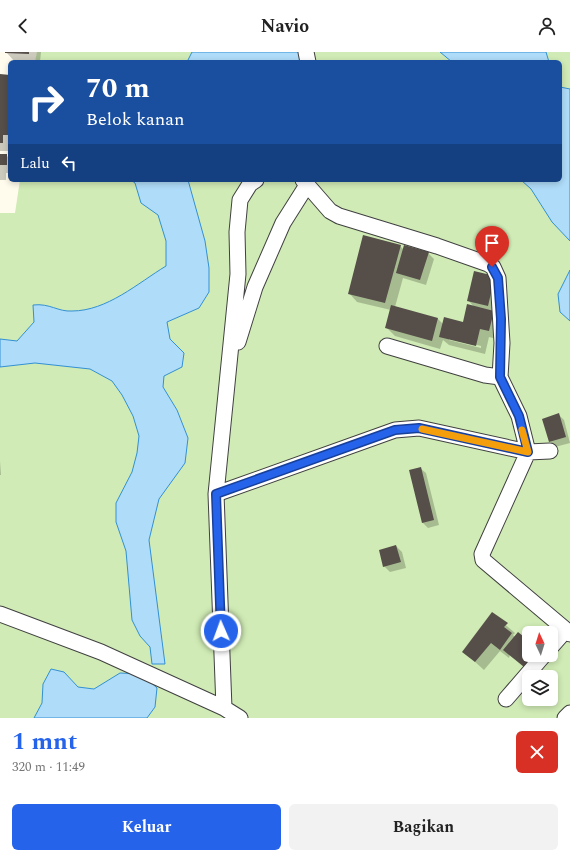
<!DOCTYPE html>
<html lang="id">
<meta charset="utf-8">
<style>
:root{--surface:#fff;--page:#f2f2f2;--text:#222;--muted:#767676;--accent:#2563eb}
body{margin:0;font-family:Spectral,serif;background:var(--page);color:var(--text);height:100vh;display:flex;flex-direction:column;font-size:15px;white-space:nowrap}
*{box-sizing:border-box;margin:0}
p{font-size:13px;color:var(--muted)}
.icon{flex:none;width:22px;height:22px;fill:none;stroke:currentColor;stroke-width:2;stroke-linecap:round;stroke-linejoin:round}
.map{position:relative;height:666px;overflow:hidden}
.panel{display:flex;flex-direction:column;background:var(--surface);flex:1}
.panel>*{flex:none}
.top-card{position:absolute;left:8px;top:8px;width:554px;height:122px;border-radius:6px;box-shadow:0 2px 6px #0003;background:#1a4fa0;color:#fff;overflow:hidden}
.needle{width:26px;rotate:356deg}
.tools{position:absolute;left:522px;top:574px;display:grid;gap:8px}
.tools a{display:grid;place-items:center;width:36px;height:36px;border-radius:6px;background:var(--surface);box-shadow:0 2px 6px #0003;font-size:20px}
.pin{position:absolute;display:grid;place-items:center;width:34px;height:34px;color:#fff;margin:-41px -17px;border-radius:50% 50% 50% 0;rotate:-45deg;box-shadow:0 0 4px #0007}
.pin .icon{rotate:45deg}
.me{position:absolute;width:44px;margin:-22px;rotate:358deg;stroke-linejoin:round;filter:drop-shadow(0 0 3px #0008)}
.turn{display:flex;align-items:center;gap:14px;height:84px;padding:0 12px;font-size:18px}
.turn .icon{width:52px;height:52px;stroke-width:2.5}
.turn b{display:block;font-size:28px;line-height:34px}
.then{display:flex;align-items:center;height:38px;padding:0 12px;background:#0003;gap:8px;font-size:15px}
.round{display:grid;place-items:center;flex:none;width:42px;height:42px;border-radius:6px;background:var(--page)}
.summary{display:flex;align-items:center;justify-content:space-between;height:68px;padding:0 12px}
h1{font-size:24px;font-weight:700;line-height:30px;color:var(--accent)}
.cta{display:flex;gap:8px;margin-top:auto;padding:8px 12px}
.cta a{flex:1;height:46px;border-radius:6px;background:var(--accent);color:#fff;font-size:16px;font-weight:700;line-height:46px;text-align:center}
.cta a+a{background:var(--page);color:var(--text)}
header{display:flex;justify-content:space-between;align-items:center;height:52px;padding:0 12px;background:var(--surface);font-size:18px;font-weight:700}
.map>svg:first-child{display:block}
.green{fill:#d0ebb5;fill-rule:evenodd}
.water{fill:#afdcf9;stroke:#3290d4}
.shadow{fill:#0003;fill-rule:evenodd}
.building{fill:#564e49}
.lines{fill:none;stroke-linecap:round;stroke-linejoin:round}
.minor-casing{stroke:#404040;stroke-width:17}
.minor{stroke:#fff;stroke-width:15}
.route-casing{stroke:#184099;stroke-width:10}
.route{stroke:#2563eb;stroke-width:7}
.slow{stroke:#f59e0b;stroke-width:7}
</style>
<header><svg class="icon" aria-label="back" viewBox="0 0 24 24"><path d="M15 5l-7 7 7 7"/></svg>Navio<svg class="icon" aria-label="person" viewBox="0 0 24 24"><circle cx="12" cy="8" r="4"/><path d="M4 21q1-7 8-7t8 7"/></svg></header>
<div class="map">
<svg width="570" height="666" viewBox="0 0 570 666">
<rect width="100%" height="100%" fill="#fffced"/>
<path class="green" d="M37,0H570V666H0V161H15L20,128H560V10H35ZM529,581H551V603H529ZM529,625H551V647H529Z"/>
<path class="water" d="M192,0H300L302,10H187Z
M440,0H546L549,10H452Z
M560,35L570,37V189L552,170L531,137L521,128H560Z
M131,128H188L205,189L209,216V240L199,256L167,270L170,287L184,301L182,315L164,324L163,335L177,358L188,386L185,411L159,447L149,488L165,612H152L150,595L140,584L132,568L126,499L116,470V451L132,420L137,401L139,384L133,364L122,343L112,329L90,317L35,311L0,315V287L17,289L34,270L33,253C50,251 58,260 72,259C107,259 138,231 166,214V189L158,163L141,151L135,131Z
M570,218V269L560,260L558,242Z
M51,617L64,620L78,635L94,637L120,621L142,622L157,636L155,655L147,666H34L42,651L43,632Z"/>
<path class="shadow" d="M6,0H41L40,10H15Z
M0,23L10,24V99H0Z
M0,102L6,103L10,107V121H6V128H0Z
M400,194L404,198L428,201L434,207L426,233L403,226L395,255L438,267L443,272L463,271L474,255L468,248L495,224L497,287L489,285L485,302L449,293L443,288L440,297L395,284L386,275L391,258L357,250L349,241ZM449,286L481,294V296L449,288Z
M558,362L564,368L570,391L555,395L550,389Z
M0,409L1,423H0Z
M420,416L426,421L439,473L428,476L422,470Z
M396,494L402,500L406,516L390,520L384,514Z
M493,562L515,581L513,583L515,585L529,591V603H510L509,606L500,599L484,618L464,600Z"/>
<path class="building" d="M5,0H29V2L5,1Z
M0,22L10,23V83H3V91H0Z
M0,102H7V113H0Z
M363,183L401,193L385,251L348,242Z
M404,193L429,200L420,228L396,221Z
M474,219L495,224L488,254L467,249Z
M467,252L494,259L489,279L480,277L476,294L439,285L444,265L463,270Z
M391,253L438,266L432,289L385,276Z
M559,361L566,385L549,390L542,367Z
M421,415L434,468L422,471L409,418Z
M396,493L401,510L383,515L379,498Z
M492,560L508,571L504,575L512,581L500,598L491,591L475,610L462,600Z
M518,580L529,589V603H542L529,619L503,598Z"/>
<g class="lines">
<g class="minor-casing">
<path id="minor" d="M306,0L308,10
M303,128L330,159L339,164L437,194L488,212L493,215L498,226L502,291L500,325L485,323L387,294
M238,290L255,235L283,171L307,133
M500,325L519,364L528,400L482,502L483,508L566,578
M216,442L395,378L419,376L528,400L550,399
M0,562L101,600L224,656L240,666
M551,595L566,578L570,582
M506,647L544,603
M224,656L216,442L238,222L237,180L240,148L250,132L256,128
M565,666L570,661"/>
</g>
<use href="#minor" class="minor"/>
</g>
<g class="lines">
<g class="route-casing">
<path id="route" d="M221,579L216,442L395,378L419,376L528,400L519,364L500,325L501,267L498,226L492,215"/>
</g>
<use href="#route" class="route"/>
<path class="slow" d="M422,377L528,400L522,378"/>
</g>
</svg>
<div class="tools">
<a><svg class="needle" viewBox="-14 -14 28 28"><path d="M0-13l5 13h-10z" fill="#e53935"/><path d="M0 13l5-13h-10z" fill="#767676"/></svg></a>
<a><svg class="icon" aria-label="layers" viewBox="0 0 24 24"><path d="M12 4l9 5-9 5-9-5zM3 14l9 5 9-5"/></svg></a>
</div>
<div class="pin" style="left:492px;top:215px;background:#d93025"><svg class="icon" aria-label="arrive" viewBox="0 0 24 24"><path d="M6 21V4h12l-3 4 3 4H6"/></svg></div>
<svg class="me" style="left:221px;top:579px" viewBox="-20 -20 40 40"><circle r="17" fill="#2563eb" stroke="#fff" stroke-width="3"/><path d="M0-11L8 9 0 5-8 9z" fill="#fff"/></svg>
<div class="top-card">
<div class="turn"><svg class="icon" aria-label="right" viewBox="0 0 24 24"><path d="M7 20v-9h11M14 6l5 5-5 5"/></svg><div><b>70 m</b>Belok kanan</div></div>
<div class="then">Lalu<svg class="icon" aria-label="left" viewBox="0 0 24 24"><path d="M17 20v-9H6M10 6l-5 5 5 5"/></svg></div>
</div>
</div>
<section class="panel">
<div class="summary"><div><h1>1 mnt</h1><p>320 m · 11:49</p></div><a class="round" style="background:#d93025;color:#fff"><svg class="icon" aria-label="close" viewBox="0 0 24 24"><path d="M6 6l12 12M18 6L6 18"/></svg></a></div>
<div class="cta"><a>Keluar</a><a>Bagikan</a></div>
</section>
